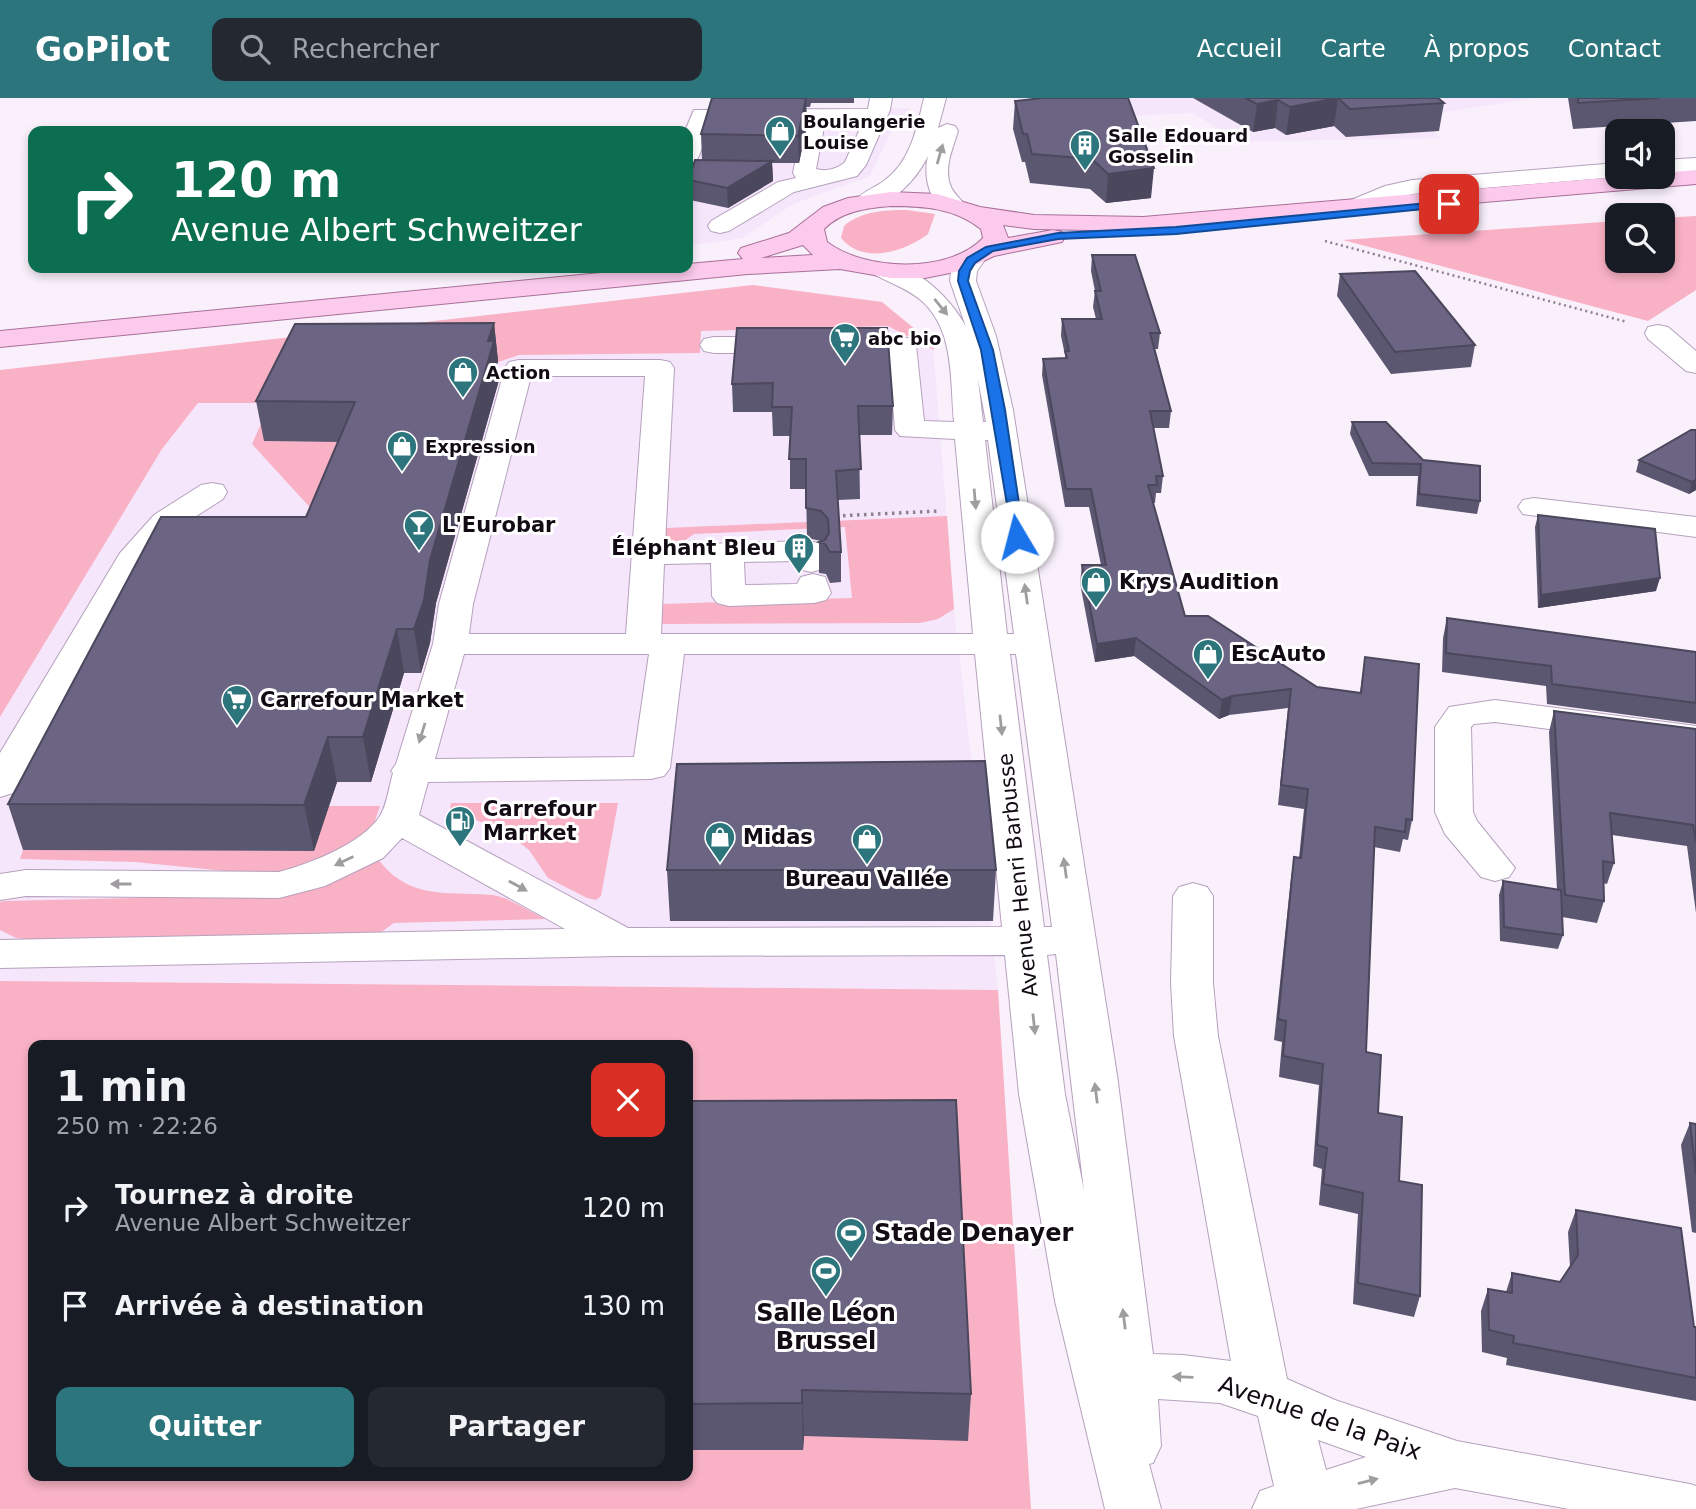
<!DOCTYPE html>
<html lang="fr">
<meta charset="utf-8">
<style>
:root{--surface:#171b24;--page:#242831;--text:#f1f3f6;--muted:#9ea1a6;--accent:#2c757d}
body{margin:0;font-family:"DejaVu Sans",sans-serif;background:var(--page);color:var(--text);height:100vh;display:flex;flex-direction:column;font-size:26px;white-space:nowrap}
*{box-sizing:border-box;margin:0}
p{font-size:23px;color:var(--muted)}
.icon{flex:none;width:38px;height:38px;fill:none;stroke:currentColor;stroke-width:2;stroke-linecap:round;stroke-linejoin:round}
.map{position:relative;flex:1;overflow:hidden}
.side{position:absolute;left:28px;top:942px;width:665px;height:441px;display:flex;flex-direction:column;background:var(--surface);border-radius:14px;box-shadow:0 4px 10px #0003}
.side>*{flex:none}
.hud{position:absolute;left:28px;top:28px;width:665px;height:147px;border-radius:14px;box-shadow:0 4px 10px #0003;background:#0b6e4f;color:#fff;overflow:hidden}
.buttons{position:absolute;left:1605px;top:21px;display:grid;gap:14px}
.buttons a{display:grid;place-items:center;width:70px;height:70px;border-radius:14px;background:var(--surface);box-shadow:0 4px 10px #0003;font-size:35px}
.pin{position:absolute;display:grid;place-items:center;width:60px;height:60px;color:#fff;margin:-30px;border-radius:14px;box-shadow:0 4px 10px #0006}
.me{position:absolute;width:77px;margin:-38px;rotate:352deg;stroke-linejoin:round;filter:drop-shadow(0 0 5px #0008)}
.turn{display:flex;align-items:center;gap:24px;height:147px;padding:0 28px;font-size:32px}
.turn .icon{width:91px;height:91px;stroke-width:2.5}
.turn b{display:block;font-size:49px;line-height:60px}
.round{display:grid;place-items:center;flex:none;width:74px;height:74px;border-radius:14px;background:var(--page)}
.overview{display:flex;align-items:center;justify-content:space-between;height:119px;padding:0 28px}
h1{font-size:42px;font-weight:600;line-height:52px}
.action{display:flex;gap:14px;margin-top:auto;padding:14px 28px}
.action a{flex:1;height:80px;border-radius:14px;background:var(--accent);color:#fff;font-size:28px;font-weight:600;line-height:80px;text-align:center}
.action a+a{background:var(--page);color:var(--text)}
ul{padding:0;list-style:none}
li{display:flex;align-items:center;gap:21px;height:98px;padding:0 28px}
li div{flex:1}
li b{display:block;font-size:26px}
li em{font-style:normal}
header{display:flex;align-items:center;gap:42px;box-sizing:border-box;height:98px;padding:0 35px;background:var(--accent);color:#fff}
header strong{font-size:33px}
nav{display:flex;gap:38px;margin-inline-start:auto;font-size:24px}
.search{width:490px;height:63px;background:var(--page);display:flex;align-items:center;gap:18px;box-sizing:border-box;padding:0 24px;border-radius:14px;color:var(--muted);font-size:26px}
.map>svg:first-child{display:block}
.built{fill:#f6e6fc}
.green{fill:#f9b1c5;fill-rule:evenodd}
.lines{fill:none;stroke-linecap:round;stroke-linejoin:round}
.minor-casing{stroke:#b5a1bd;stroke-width:2}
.major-casing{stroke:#a87099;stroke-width:2}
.path-far1{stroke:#89818c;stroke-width:2.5;stroke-dasharray:2 3.5;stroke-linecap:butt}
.path{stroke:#89818c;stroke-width:3.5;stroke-dasharray:2.5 4.5;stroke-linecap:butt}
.minor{fill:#fff;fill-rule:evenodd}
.major{fill:#fbcaec;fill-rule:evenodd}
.wall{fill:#5c5771}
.shaded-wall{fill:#4b475c}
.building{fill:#6b6583;stroke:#4b475c;stroke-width:2}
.oneway{fill:#a09da1}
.route{fill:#1a73e8;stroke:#114b97;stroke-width:2}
.labels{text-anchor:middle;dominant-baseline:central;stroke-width:6;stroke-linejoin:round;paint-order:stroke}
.far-poi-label{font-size:18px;font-weight:bold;fill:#120b14;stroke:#fff;text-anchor:start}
.poi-label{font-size:21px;font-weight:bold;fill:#120b14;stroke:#fff;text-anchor:start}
.street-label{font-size:21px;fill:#120b14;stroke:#fff}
.near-poi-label{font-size:24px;font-weight:bold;fill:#120b14;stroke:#fff;text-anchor:start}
.near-street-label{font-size:24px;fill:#120b14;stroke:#fff}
</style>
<header>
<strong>GoPilot</strong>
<div class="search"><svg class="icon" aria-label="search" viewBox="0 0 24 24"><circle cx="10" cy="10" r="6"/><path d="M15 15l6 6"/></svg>Rechercher</div>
<nav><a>Accueil</a><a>Carte</a><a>À propos</a><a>Contact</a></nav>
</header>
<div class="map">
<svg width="1696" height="1411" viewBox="0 0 1696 1411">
<rect width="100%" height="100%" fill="#f9f0fc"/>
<path class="built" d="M1013,0H1536L1419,18L1440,40L1239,44L1193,15L1026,22Z
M910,10L906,22L890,35L870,78L793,106L743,140L690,148L688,33H683L691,11Z
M753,187L882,204L933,246L954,511L998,892L0,883V619L162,351L246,245Z"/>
<path class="green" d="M907,112L935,116L928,136C904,154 863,167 841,140L844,128C861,113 885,112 907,112Z
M1696,118V192L1648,223L1343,142L1617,123V163H1662L1663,120Z
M753,187L882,204L933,246L934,252L888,228L701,233L700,255L519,257L265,343L362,344L382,407L182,442L316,416L252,346L270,305H198L162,351L0,619V272Z
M947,418L954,511L938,521L920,525L661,526L662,506L852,500L845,429L694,436L684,443L665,444L666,430Z
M451,705H618L601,798L596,802L587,800L548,780L529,752L507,735L450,711Z
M329,708H380L371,734L345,752L301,771L267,777L135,764L20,761L23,752L314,753Z
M378,761C410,803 447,793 492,797C509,799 530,814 546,821L394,825L377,837L44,843L16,840L0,832V804L4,803L263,797Z
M0,883L998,892L1031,1411H0ZM33,947H688V1377H33Z"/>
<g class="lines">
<g class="minor-casing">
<path id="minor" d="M870,0H892L890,12L866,67L857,78L794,94L729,133L720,135L711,133L708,128L711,123L778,84L796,80L793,75L803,24H711L699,58L696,63L688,65V33H685L694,12L868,11ZM825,24H863L845,64C838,71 825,74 816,71Z
M924,0H946L938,30L947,26L955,28L958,33C953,50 943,71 951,89C954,96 961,101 965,107L961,112C932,119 922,81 928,58C917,81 886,116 858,109L854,104C861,94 875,90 885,82C911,63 917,29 924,0Z
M1696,60V74L1662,76V62Z
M1617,65V79L1412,96L1359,114L1351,112L1347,107L1351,102L1385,88L1412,82Z
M971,155L980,158L984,163L977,173L976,183L996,238L1013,312L1117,977L1153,1256L1183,1257L1231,1263L1174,938L1171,885L1173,798L1179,789L1193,785L1207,789L1213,798V885L1218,938L1287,1281L1335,1302L1457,1343L1690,1386L1696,1388V1411H1569L1455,1390L1356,1411H1252L1260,1393L1274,1388L1258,1318L1220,1305L1158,1301L1161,1348L1153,1365L1149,1366L1161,1411H1105L1055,1203L1019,996L1005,857L619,858L0,870V842L565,831L402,740L383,760L325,788L279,800L26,798L0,802V776L26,772L279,774C309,766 362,746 380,718C387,707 389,688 393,675L391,673L396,666L433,546L439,506L505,270L509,264L519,262H660L670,264L674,270L665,447L810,443L821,446L826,453L827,464L823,471L811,474L799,471L795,463L744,464L745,487L797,486L801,479L813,476L825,479L831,495L826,502L814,505L729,508L717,505L712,498L711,465L664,466L661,536H973L955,341L900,338L895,332L889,255H714L704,253L700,247L704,241L714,239H902L912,241L916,247L924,323L954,324C950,284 955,234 923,204C910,192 891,185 875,177L871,172L875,167C909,158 952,201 966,229L950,183L951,173L962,158ZM531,278H645L626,536H469L473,506ZM978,281L986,324H983ZM985,342H988L1014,536H1007ZM464,556H649L634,659L435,661ZM684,556H975L1002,829L628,830L419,717L428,684L651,681L664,678L670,670ZM1010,556H1016L1052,829H1044ZM1056,856L1084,1093L1065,996L1047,857ZM1318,1342L1321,1343L1366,1359L1326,1372Z
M1658,227L1668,229L1696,253V275L1686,273L1648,241L1645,235L1648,229Z
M212,385L223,387L227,394L223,401L176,431L150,460L19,687L13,695L0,699V655L120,455L154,417L201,387Z
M1534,400L1696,419V439L1523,416L1518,409L1523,402Z
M1495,602L1696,628V650L1495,624L1474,626L1471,629L1473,714L1477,723L1515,770L1509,779L1495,783L1481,779L1445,736L1435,714V629L1449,609Z"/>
</g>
<g class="major-casing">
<path id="major" d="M1696,72V86L1143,133L1034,131L1003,127L1008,140L1053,132L1062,134L1065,139L1062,144L994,158L965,172L925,180H891L840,171L748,176L0,249V233L652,170H688V166L743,161L738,155L741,150L789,135L823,109L848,100L891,94L937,96L980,109L1034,117L1143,119L1617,79H1662V75ZM891,108C924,108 954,110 981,131L983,140C949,176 865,173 827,144L824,131C842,113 867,110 891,108ZM803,147L813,157L761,160Z"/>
</g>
<path class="path-far1" d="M1325,143L1627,224"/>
<path class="path" d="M836,418L939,413"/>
<use href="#minor" class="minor"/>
<use href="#major" class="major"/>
</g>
<path class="wall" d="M718,0H854V5H811L810,9H806L807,27L799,65H772L773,83L728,110L690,102L689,82L702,62L701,36Z
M1193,0H1438L1444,5L1439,33L1346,39L1334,28L1286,37L1275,30L1253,34Z
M1568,0H1696V23L1573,31Z
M1015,3L1151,100L1106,105L1090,91L1030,85L1025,64H1022L1013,31Z
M1092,157L1160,235L1158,251H1155L1171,313L1169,330H1153L1163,378L1161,395H1156L1155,405H1153L1185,518L1317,589L1360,595L1365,559L1412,722L1408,742L1403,741L1400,754L1374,749L1366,954L1378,1015L1399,1083L1420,1198L1414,1219L1353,1206L1358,1116L1319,1107L1322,1071L1313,1068L1319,987L1279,979L1282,944L1274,942L1291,780L1294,759L1299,760L1304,711L1278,707L1288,610L1229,617L1219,621L1134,558L1095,564L1080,485L1082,467H1101L1089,409H1065L1042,277L1043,261L1065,260V257L1061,238L1062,221H1096L1093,209L1095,193L1091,173Z
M1340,176L1475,247L1471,269L1391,276L1337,198Z
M494,225L498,263L497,267L499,282L436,505L430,545L421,575H404L371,684H337L314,753L23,752L8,706L306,419L338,344L264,343L256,303Z
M737,230L893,308L892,337H859L860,401L838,402L841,454V484L830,485L826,476L819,475V444L821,443L807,440L806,391H790V338H773L772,314H733L732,286Z
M1352,324L1423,362L1480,403L1477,416L1416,408L1418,378H1369L1350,336Z
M1691,332L1696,392L1689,396L1636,374L1639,362Z
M1538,417L1656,493L1538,510L1535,429Z
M1447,520L1696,554V626L1547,606L1546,588L1442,574L1443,540Z
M1554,613L1696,631V815L1687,748L1612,737L1614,765L1607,786L1603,785L1604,803L1597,825L1562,819L1563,837L1558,851L1500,843L1499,797L1503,783L1557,792L1549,634Z
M667,772H996L993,823H670Z
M688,1003L971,1296L968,1343L804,1338L803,1352H688Z
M1690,1025L1696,1026V1135L1692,1134L1681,1047Z
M1576,1112L1694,1229H1696V1303L1506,1267L1507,1260L1482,1254L1481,1213L1488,1191L1506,1194L1512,1175L1560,1184L1570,1169L1568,1134Z"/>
<path class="shaded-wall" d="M806,0L807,27L799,65L798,38Z
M1338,0L1334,28L1286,37L1290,9Z
M1278,2L1275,30L1253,34L1257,6Z
M772,63L773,83L728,110L727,90Z
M1154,70L1151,100L1106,105L1108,76Z
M494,225L498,263L497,267L499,282L436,505L430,545L421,575L414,531L430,462L488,243Z
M1696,382V392L1689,396L1692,384Z
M1660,480L1656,493L1538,510L1541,497Z
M397,531L404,575L371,684L363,639Z
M1136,540L1134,558L1095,564L1097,546Z
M1232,598L1229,617L1219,621L1222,602Z
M328,639L337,684L314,753L304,707Z
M802,1292L804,1338L803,1352L802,1305Z"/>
<path class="building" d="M712,0H806L798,38L701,36Z
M1042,0H1128L1154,70L1108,76L1092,61L1032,56L1027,36H1023L1015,3Z
M1245,0H1438L1444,5L1350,11L1338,0L1290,9L1278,2L1257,6Z
M1578,0H1659L1578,5Z
M695,62L772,63L727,90L689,82Z
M1092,157H1135L1160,235H1150L1171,313H1150L1163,378H1156L1157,387H1148L1185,518H1208L1317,589L1361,595L1365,559L1419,566L1412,722L1406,721L1405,734L1375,729L1366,954L1381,957L1378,1015L1402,1019L1399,1083L1422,1087L1420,1198L1358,1185L1363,1095L1323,1086L1327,1050L1317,1047L1323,966L1283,958L1286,923L1278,921L1294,759L1301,760L1308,691L1281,687L1291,591L1232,598L1222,602L1136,540L1097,546L1082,467H1106L1091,391H1066L1043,261L1067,260L1065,253H1069L1062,221H1102L1095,193H1101Z
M1415,173L1475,247L1395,254L1340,176Z
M494,225L488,243H494L430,462L424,502L414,531H397L363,639H328L304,707L8,706L161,419H306L355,304L256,303L295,226Z
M737,230H887L893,308H858L861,371L836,373L841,454H830L825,446L819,444L825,442L829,435L828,421L821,413L806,410V361H789L792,309H772L773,285L732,286Z
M1352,324H1386L1423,362L1480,368V403L1419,396L1421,366L1372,365Z
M1691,332H1696V382L1692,384L1639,362Z
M1538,417L1655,431L1660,480L1541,497Z
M1447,520L1696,554V605L1552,586L1551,568L1446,555Z
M1554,613L1696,631V744L1693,727L1610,715L1614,765L1603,763L1604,803L1565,797Z
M985,663L996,772H667L677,666Z
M1503,783L1561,792L1563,837L1504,829Z
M956,1002L971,1296L802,1292V1305L688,1306V1003Z
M1690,1025L1696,1026V1076Z
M1576,1112L1681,1130L1694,1229H1696V1280L1513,1245L1514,1238L1489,1232L1488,1191L1512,1195V1175L1560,1184L1578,1157Z"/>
<defs><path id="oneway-solid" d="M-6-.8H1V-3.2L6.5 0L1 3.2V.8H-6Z" transform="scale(1.75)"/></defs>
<g class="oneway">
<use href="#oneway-solid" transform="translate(940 56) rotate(-74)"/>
<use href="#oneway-solid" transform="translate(941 209) rotate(51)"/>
<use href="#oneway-solid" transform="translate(975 401) rotate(85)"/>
<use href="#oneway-solid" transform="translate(1026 496) rotate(-98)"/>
<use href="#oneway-solid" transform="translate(1001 627) rotate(84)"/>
<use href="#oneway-solid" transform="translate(422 635) rotate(107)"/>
<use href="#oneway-solid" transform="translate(344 763) rotate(154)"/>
<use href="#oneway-solid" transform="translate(1065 770) rotate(-98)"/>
<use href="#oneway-solid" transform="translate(121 786) rotate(-180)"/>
<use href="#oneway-solid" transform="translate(518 788) rotate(29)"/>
<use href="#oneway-solid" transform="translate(1034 926) rotate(84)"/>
<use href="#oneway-solid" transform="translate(1096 995) rotate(-97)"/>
<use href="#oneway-solid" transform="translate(1124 1221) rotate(-97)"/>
<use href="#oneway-solid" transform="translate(1183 1279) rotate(-178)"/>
<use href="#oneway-solid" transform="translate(1368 1383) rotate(-14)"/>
</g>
<path class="route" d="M1449,103L1454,106L1453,108L1176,136L1058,141L993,153L975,165L970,173L968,183L993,252L1005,312L1024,439L1022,442H1013L981,252L958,183L959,173L967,160L986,149L1058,135L1176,129Z"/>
<defs>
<g id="shop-pin" transform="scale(1.575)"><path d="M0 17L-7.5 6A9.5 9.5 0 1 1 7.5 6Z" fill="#2c757d" stroke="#fff"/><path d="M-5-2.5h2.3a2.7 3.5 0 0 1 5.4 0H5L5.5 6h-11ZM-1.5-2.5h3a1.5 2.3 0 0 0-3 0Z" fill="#fff"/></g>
<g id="building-pin" transform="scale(1.575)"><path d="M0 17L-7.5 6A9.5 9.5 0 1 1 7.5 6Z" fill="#2c757d" stroke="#fff"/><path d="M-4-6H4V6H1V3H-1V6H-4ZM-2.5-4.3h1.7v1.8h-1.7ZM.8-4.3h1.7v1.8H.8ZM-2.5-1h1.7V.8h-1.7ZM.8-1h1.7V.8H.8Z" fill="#fff"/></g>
<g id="supermarket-pin" transform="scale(1.575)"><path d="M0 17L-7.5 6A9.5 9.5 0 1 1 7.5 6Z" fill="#2c757d" stroke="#fff"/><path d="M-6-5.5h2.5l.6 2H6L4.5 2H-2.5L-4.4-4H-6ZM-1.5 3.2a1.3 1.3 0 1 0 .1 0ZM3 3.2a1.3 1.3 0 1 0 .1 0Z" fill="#fff"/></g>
<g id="bar-pin" transform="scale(1.575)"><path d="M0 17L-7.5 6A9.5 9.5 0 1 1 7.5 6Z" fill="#2c757d" stroke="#fff"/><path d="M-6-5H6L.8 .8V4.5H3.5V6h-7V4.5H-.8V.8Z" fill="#fff"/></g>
<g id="fuel-pin" transform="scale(1.575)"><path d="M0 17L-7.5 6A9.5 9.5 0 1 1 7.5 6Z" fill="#2c757d" stroke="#fff"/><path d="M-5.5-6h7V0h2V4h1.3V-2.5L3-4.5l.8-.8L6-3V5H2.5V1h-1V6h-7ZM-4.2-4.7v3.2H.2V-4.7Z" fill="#fff"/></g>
<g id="stadium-pin" transform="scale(1.575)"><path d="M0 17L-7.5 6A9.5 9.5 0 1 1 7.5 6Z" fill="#2c757d" stroke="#fff"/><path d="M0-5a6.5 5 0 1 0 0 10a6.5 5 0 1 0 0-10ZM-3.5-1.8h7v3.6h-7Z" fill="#fff"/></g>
</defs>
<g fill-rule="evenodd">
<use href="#shop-pin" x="780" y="33"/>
<use href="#building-pin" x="1085" y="47"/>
<use href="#supermarket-pin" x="845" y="240"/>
<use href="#shop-pin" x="463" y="274"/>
<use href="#shop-pin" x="402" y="348"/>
<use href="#bar-pin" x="419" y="427"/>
<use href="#building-pin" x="799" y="450"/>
<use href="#shop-pin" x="1096" y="484"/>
<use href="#shop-pin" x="1208" y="556"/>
<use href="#supermarket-pin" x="237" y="602"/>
<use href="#fuel-pin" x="460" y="723"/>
<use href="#shop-pin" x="720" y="739"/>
<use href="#shop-pin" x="867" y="741"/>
<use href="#stadium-pin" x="851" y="1135"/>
<use href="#stadium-pin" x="826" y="1173"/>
</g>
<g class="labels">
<g class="far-poi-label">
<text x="803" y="23">Boulangerie<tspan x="803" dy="21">Louise</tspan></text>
<text x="1108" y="37">Salle Edouard<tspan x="1108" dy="21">Gosselin</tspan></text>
<text x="868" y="240">abc bio</text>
<text x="486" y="274">Action</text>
<text x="425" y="348">Expression</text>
</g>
<g class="poi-label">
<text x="442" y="427">L'Eurobar</text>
<text x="776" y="450" text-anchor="end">Éléphant Bleu</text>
<text x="1119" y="484">Krys Audition</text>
<text x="1231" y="556">EscAuto</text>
<text x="260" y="602">Carrefour Market</text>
<text x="483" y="711">Carrefour<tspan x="483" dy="24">Marrket</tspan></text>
<text x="743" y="739">Midas</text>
<text x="867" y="781" text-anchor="middle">Bureau Vallée</text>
</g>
<g class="street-label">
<text transform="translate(1018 777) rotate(-96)">Avenue Henri Barbusse</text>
</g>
<g class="near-poi-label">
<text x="874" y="1135">Stade Denayer</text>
<text x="826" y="1215" text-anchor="middle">Salle Léon<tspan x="826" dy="28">Brussel</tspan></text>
</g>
<g class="near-street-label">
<text transform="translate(1320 1320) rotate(19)">Avenue de la Paix</text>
</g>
</g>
</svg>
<div class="buttons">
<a><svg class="icon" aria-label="sound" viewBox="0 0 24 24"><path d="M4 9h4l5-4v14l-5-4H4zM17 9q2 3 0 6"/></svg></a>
<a><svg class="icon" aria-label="search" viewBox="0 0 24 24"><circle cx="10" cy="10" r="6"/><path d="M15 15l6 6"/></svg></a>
</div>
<div class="pin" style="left:1449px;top:106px;background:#d93025"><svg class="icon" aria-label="arrive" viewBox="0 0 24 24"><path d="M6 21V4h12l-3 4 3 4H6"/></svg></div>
<svg class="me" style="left:1017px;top:439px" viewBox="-20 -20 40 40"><circle r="19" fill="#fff"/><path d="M0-13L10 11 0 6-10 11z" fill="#1a73e8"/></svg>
<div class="hud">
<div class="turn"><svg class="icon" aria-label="right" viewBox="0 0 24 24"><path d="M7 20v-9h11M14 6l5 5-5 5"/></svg><div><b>120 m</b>Avenue Albert Schweitzer</div></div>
</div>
<section class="side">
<div class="overview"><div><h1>1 min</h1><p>250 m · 22:26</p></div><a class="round" style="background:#d93025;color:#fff"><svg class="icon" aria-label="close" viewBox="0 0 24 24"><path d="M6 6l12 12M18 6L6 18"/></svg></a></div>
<ul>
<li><svg class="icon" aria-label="right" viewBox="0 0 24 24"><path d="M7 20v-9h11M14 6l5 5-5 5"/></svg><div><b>Tournez à droite</b><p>Avenue Albert Schweitzer</p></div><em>120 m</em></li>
<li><svg class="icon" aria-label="arrive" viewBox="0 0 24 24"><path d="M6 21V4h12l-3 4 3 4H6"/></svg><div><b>Arrivée à destination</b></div><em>130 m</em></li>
</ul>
<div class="action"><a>Quitter</a><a>Partager</a></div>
</section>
</div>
